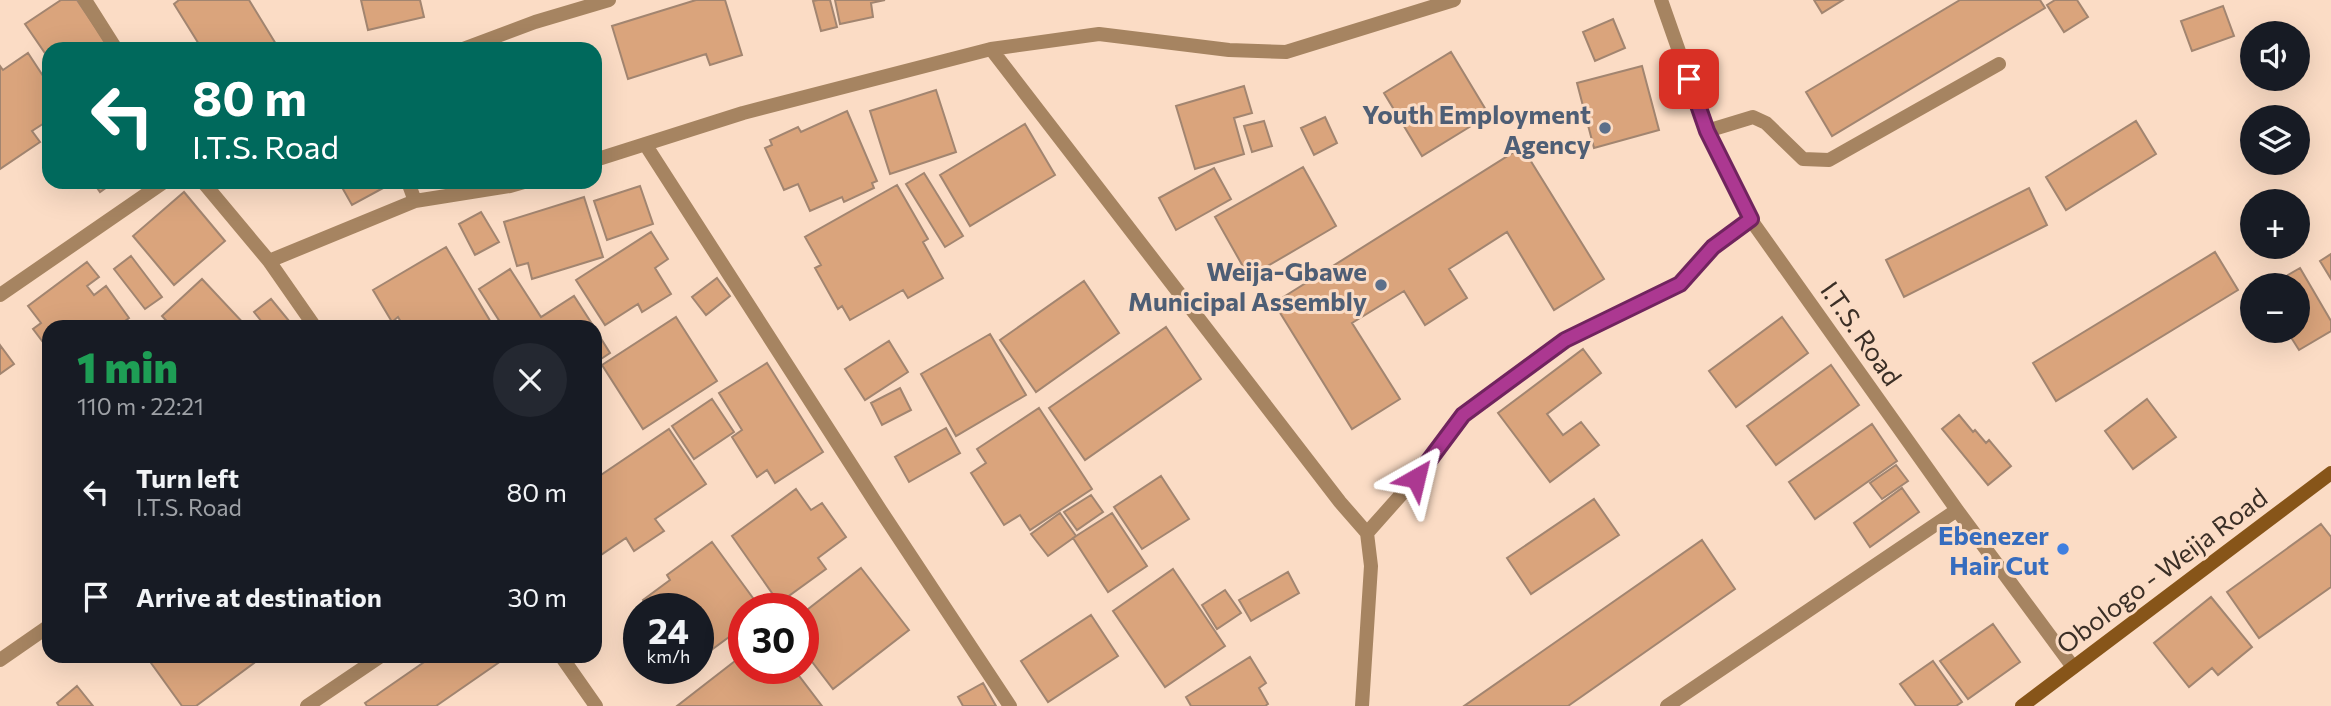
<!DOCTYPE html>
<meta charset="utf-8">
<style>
:root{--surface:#171b24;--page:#242831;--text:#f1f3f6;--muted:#9ea1a6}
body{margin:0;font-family:Commissioner,sans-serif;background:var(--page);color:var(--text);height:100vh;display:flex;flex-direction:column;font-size:26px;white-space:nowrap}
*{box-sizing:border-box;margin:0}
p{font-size:23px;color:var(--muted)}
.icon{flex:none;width:38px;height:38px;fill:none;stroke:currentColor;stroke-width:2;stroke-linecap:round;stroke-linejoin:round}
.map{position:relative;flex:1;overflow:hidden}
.side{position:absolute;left:42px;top:320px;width:560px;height:343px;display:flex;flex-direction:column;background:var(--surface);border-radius:21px;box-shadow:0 7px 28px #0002}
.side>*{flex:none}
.top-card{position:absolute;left:42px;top:42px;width:560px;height:147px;border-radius:21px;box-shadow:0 7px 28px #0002;background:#00695c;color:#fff;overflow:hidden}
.buttons{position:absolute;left:2240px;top:21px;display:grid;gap:14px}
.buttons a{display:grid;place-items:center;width:70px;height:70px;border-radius:50%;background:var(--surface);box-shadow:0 7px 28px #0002;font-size:35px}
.speed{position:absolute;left:623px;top:593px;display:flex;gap:14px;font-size:35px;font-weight:700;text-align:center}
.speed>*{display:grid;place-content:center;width:91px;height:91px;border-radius:50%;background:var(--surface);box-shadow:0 7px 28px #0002;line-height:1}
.speed small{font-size:18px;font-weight:400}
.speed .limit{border:10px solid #d22;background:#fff;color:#111}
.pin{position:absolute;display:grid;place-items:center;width:60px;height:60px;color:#fff;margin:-30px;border-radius:14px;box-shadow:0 4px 10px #0006}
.me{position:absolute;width:77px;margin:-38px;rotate:37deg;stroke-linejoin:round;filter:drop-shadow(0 0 5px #0008)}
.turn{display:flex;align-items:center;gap:24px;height:147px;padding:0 35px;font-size:32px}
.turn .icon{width:91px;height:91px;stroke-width:2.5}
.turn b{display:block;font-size:49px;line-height:60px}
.round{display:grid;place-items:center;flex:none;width:74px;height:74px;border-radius:37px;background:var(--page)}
.overview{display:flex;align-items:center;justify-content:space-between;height:119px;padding:0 35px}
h1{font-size:42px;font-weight:800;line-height:52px;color:#1e9e55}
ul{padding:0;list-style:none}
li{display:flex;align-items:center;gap:21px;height:105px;padding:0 35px}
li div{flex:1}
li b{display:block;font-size:26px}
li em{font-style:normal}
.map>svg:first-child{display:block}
.building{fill:#daa47c;stroke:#a28570;stroke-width:2}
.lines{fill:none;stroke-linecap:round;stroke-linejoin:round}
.lane{stroke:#a68461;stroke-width:14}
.street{stroke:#a68461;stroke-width:14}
.secondary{stroke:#875519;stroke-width:14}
.route-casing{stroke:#70245e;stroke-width:18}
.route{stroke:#ac3891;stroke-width:12}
.service-dot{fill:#5c6f8a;stroke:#fbdcc5;stroke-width:2.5}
.shop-dot{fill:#3f7fe0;stroke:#fbdcc5;stroke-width:2.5}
.labels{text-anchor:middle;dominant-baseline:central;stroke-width:6;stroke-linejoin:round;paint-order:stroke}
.service-label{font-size:26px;font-weight:bold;fill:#4e5e75;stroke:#fbdcc5;text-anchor:end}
.street-label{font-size:26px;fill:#3b2f26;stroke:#fbdcc5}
.shop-label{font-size:26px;font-weight:bold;fill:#366cbe;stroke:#fbdcc5;text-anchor:end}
</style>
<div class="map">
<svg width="2331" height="706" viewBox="0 0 2331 706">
<rect width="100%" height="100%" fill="#fbdcc5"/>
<path class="building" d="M61,0H77L110,49H49V59L25,24Z
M179,0H249L279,49H202L174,4Z
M361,0H420L424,17L368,30Z
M696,0H725L742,55L710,65L706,54L628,79L612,26Z
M818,0H830L837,27L821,31L813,1Z
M835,0H885L871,3L873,17L840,24Z
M1814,0H1843L1822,13Z
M1960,0H2040L2045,8L1832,136L1806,92Z
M2055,0H2077L2088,17L2064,32L2047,5Z
M2223,6L2234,36L2192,51L2181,21Z
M1613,19L1625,48L1595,61L1583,32Z
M1451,52L1489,115L1422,156L1384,93Z
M28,53L49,85V120L32,131L40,142L0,169V66L3,70Z
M1642,66L1659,130L1594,148L1577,83Z
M1244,86L1252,113L1234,118L1244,154L1195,169L1176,106Z
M936,90L956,152L890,174L870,111Z
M847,111L877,181L872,183L874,188L844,202L842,197L810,211L798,184L784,190L765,148L772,145L770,140L798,127L801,132Z
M1325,117L1337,143L1314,155L1301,128Z
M1264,121L1272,146L1252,152L1244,126Z
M2136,121L2156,154L2066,210L2046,177Z
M1025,124L1055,175L970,226L940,175Z
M1522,147L1604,279L1554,310L1507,232L1449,269L1467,298L1425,325L1404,291L1352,323L1400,399L1352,429L1274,303Z
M1303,167L1336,226L1249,277L1215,217Z
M1214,168L1231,199L1176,230L1159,198Z
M924,173L963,236L945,247L906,184Z
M93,182H114L100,192Z
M339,182H382L385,187L352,205Z
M897,185L928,239L923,242L943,278L908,298L903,290L850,320L842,306L838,309L815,268L821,265L805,237Z
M640,186L653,224L607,240L594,201Z
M2029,188L2047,225L1904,297L1886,260Z
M184,192L225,241L174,285L133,236Z
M584,197L603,257L532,279L528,263L517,266L504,222Z
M481,212L499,242L475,255L459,224Z
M651,232L668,259L655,268L671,294L642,312L638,304L605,325L576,280Z
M446,247L492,324L487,327H404L398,317L392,322L373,290Z
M2215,252L2238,290L2056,401L2033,363Z
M2331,254V279L2320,261Z
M131,256L162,297L145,309L114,269Z
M87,262L99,277L87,286L94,295L106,286L129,318L117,327H49V350L33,329L41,323L28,306Z
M2300,268L2331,321V331L2299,350L2287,331H2298V285H2271Z
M510,269L541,317L574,296L594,327H497L495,325L500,322L479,289Z
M717,278L730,296L706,315L692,297Z
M202,279L247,327H172L162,316Z
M1084,281L1119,333L1036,392L1000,340Z
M271,299L294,327H266L254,312Z
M676,317L717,381L643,429L602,365Z
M1782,317L1808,353L1736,407L1709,371Z
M1166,327L1201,379L1085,460L1049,408Z
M595,329L610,353L595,363Z
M990,334L1026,395L956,436L921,374Z
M889,341L908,372L865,400L845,369Z
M0,345L14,364L0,374Z
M1583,349L1601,373L1547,414L1563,435L1581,422L1599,445L1550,482L1498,413Z
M767,363L823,452L775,483L767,470L757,477L732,437L742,430L719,393Z
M1831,365L1859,405L1776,465L1747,426Z
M900,388L911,410L882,425L871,403Z
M712,399L734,432L694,459L672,426Z
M2147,399L2176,437L2133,469L2105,431Z
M1039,408L1092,489L1030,530L1020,515L1004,525L971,473L986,463L977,449Z
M1959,415L1973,432L1975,430L1986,443L1989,440L2011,466L1988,485L1942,429Z
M1872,424L1897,461L1815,519L1789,482Z
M946,428L960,453L909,482L895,457Z
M669,429L706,484L655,519L664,531L634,551L626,538L595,559V479Z
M1896,465L1908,481L1882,499L1870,483Z
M1161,476L1189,519L1142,549L1114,507Z
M1902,488L1919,512L1870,547L1854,523Z
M796,489L811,510L822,503L846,537L818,558L826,569L779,603L732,536Z
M1091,495L1103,512L1077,530L1064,512Z
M1594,499L1619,535L1531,594L1507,558Z
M1060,513L1076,536L1048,556L1031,534Z
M1112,513L1147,566L1108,592L1073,538Z
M2321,524L2331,537V587L2259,638L2227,592Z
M1702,540L1735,589L1568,706H1464Z
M712,542L761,609H744V626L699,659L698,609H649L643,600L670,580L667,575Z
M861,568L909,630L833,689L803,650V613Z
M1173,569L1225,646L1165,687L1113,611Z
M1288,572L1299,593L1251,621L1239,600Z
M1225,590L1241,613L1217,629L1202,605Z
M2211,597L2252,647L2218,675L2212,668L2189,687L2154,643Z
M1091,615L1118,656L1048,702L1021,661Z
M1993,624L2020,662L1968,699L1940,661Z
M744,654V668H793L822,706H677Z
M146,656H249L254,663L196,706H182Z
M433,656H498L501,661L436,706H367L365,703Z
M1250,657L1266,683L1259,688L1268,704L1265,706H1191L1186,697Z
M1933,661L1962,702L1956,706H1916L1900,684Z
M983,683L996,706H963L958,697Z
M77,686L93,706H59L57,703Z"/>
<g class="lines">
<path class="lane" d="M1707,131L1753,117L1766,123L1803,159L1829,160L1999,64"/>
<path class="street" d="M85,0L116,49
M1661,0L1707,131L1751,220L1957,510L2073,667
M463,49L535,22L609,0
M991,49L1340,502L1367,533L1371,566L1362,706
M645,144L881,511L1010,706
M595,160L743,113L991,49L1099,34L1229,50L1286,52L1454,0
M203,182L269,261L315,327
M408,182L415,201
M269,261L415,201L510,186L524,182
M0,295L164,182
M1367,533L1416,478L1463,415L1565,340L1680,284L1714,248L1751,220
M561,656L596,706
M0,660L49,626
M307,706L381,656
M1667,706L1957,510"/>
<path class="secondary" d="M2022,706L2331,473"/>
</g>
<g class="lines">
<g class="route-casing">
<path id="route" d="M1416,478L1463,415L1565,340L1680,284L1713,247L1751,219L1707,131L1689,79"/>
</g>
<use href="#route" class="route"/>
</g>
<g class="service-dot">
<circle cx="1605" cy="128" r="7"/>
<circle cx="1381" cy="285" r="7"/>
</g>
<circle class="shop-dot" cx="2063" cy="549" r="7"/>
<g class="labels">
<g class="service-label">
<text x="1591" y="113">Youth Employment<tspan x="1591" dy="30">Agency</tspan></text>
<text x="1367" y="270">Weija-Gbawe<tspan x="1367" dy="30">Municipal Assembly</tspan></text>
</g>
<g class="street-label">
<text transform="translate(1862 333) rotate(55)">I.T.S. Road</text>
<text transform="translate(2161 570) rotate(-37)">Obologo - Weija Road</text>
</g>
<g class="shop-label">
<text x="2049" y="534">Ebenezer<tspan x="2049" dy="30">Hair Cut</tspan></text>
</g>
</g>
</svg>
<div class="buttons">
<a><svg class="icon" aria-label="sound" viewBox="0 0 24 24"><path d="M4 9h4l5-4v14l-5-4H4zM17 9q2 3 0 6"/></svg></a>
<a><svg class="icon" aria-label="layers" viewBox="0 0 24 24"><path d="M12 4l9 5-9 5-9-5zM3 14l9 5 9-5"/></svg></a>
<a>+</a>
<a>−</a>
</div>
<div class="speed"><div>24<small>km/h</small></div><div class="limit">30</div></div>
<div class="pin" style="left:1689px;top:79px;background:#d93025"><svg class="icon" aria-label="arrive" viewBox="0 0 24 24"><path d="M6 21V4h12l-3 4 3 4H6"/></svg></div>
<svg class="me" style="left:1416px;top:478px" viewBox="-20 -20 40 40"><path d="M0-17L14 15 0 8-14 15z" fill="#ac3891" stroke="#fff" stroke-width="4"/></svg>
<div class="top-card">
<div class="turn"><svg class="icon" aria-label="left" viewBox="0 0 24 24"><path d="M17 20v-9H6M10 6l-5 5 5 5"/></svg><div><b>80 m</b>I.T.S. Road</div></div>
</div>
<section class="side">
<div class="overview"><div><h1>1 min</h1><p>110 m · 22:21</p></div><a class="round"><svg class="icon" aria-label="close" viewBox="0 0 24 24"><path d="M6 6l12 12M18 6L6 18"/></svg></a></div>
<ul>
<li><svg class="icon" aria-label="left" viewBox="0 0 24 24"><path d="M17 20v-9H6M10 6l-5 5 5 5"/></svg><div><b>Turn left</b><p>I.T.S. Road</p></div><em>80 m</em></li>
<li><svg class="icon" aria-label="arrive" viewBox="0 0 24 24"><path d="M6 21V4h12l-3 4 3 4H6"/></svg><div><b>Arrive at destination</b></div><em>30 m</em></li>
</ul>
</section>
</div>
